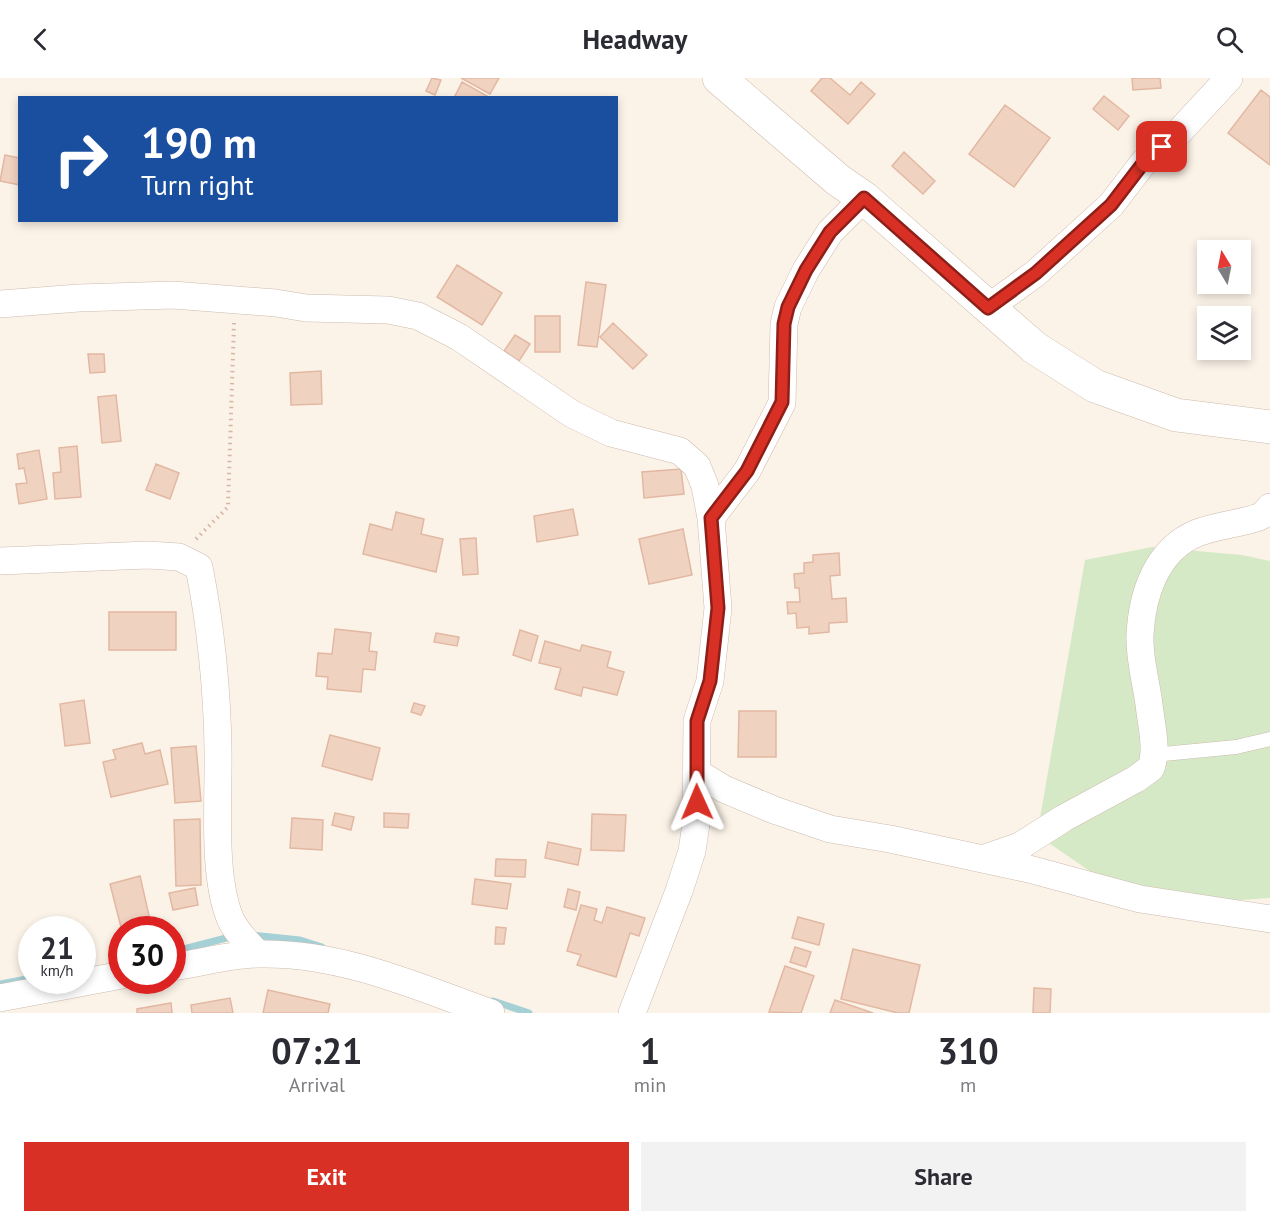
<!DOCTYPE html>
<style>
:root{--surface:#fff;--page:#f2f2f3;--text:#2b2b33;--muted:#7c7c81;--accent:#d93025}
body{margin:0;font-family:"PT Sans",sans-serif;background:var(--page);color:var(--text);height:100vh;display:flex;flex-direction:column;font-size:22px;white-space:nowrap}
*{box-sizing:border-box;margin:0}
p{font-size:20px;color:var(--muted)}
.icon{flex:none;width:33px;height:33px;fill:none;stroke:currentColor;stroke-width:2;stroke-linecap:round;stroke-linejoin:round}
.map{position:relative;height:935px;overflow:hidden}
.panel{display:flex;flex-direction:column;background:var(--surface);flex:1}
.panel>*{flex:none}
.guide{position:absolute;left:18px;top:18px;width:600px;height:126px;border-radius:0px;box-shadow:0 3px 9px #0003;background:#1a4fa0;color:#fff;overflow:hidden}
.needle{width:39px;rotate:350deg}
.tools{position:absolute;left:1197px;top:162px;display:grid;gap:12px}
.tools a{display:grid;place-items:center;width:54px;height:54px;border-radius:0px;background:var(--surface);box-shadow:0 3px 9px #0003;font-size:30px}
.speed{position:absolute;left:18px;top:838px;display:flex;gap:12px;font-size:30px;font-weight:700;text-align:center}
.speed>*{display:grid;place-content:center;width:78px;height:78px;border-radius:50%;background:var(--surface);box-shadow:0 3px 9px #0003;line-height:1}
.speed small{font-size:15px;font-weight:400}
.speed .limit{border:9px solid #d22;background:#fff;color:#111}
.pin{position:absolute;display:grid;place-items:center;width:51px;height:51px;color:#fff;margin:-26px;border-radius:12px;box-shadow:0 3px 9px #0006}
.me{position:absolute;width:66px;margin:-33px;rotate:359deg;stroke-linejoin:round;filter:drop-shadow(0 0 4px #0008)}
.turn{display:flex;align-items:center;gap:21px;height:126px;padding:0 24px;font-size:27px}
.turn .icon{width:78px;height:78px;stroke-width:2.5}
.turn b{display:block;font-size:42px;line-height:51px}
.eta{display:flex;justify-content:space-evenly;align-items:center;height:102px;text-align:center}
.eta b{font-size:36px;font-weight:700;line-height:42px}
.cta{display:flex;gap:12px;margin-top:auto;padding:12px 24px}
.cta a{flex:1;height:69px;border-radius:0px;background:var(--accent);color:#fff;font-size:24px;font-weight:700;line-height:69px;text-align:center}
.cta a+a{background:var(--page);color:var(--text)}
header{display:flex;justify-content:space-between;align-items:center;height:78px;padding:0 24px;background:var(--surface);font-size:27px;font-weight:700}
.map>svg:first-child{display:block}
.green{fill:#d6e9c7}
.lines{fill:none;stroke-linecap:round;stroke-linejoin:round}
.stream{stroke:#a4d0d6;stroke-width:7}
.building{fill:#f0d2c1;stroke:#e2b8a2;stroke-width:1.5}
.service-casing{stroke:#cdbbae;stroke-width:15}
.minor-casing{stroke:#cdbbae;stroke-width:28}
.tertiary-casing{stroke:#cdbbae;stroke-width:34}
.path{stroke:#d5b5a4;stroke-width:4;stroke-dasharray:1.5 4.5;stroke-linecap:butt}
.service{stroke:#fff;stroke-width:14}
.minor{stroke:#fff;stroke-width:27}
.tertiary{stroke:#fff;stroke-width:33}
.route-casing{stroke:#8d1f18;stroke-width:15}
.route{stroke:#d93025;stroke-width:10}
</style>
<header><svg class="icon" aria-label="back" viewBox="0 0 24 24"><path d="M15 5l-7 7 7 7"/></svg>Headway<svg class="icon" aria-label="search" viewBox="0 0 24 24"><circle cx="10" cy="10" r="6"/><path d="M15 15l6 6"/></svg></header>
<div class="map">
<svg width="1270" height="935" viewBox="0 0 1270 935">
<rect width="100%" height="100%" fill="#fcf3e8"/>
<path class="green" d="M1152,469L1242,477L1270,483V820L1181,826L1103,802L1037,757L1085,482Z"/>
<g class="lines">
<path class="stream" d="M251,857L300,862L322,869
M172,874L234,858
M0,906L32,900
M493,923L529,935"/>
</g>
<path class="building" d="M432,0L441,2L435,17L426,13Z
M461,0H499L490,16Z
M822,0H830L850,17L861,4L875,16L848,46L811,13Z
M1132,0H1160L1161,10L1133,12Z
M462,4L487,18L486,20H458L455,18Z
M1261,12L1270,19V87L1228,55Z
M1104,18L1129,38L1118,52L1093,31Z
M1005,27L1050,60L1014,109L969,76Z
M904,74L935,103L923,116L892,88Z
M5,77L20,80V107L0,103Z
M457,187L502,215L482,247L437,219Z
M586,204L606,207L597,269L578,267Z
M535,238H560V274H535Z
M613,245L647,277L633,291L600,259Z
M515,257L530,266L519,283L504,273Z
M88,276H104L105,294L90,295Z
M321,293L322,326L291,327L290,295Z
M116,317L121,363L102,365L98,319Z
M77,368L81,419L55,421L53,395L61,394L59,370Z
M39,372L47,421L19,426L16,406L27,405L24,390L19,391L17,376Z
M156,386L179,395L170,421L146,412Z
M681,391L684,416L644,420L642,394Z
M573,431L578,457L537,464L534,438Z
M396,434L424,441L421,456L443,461L436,494L363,476L370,446L392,452Z
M683,451L692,497L649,506L639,461Z
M476,460L478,496L463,497L460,461Z
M839,475L840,497L830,498L832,521L846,520L847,544L829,545V554L809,556V549L797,550L796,535L788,536L787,524H800L799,510H795L794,496L804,495V485L813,484V477Z
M109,534H176V572H109Z
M335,551L371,555L369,573L377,574L375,592L363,591L361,614L327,611L328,599L316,598L318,575L332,576Z
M520,552L538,558L531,583L513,577Z
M436,555L459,559L457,568L434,564Z
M545,563L580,573L582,567L611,574L607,589L624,594L617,617L583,609L581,618L555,611L561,590L539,585Z
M84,622L90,665L65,668L60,626Z
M414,625L425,628L421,637L411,634Z
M739,633H776V679H738Z
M330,657L380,670L372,702L322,688Z
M142,665L145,676L160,672L168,706L111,719L103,684L116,681L113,672Z
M196,668L201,723L175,725L171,670Z
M335,735L354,739L351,752L332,747Z
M384,735L409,736L408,750L384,749Z
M592,736L626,737L624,773L591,772Z
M292,740L323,742L322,772L290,770Z
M200,741L201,807L176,808L174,742Z
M548,764L581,771L578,787L545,780Z
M496,781L526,782L525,799L495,798Z
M140,798L150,842L121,849L110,806Z
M475,801L511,806L507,831L472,826Z
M195,810L198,827L173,832L169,815Z
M568,811L580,814L576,832L564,829Z
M581,827L597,831L594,842L602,845L607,829L645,840L639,858L630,855L616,899L577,887L581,877L567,873Z
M798,839L824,846L819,867L792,860Z
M496,849L506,850L504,866H495Z
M795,869L811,874L806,889L790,884Z
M853,871L920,887L909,935H898L841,921Z
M785,888L814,898L801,935L769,934Z
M1034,910L1051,911L1050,935H1033Z
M268,912L330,926L328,935H263Z
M230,920L233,935H192L191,927Z
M835,922L873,935H830Z
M171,925L172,935H137V931Z"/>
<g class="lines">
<g class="service-casing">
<path id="service" d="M1153,677L1236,669L1270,661"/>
</g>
<g class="minor-casing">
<path id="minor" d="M0,226L79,220L173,217L276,225L306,230L388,232L418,238L459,259L572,336L611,355L680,373L697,388L705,408L711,440L718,530L710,603L697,643L696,746L692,773L679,813L632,935
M988,230L1036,195L1111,127L1144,84L1180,53L1229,0
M711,440L747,393L782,325L784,246L788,229L806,192L830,154L864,120
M0,483L148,477L179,479L199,489C211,550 217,610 218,671C219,719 212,796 230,840C235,853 248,865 258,876
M696,694L724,711L774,732L830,751L890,761L1029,791L1140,821L1270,841
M985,780L1020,768L1064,740L1136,701L1151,690C1158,671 1151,646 1149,626C1146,604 1139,580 1140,557C1142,517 1156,472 1197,455C1217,447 1239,446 1259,439L1264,436L1270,429
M172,889C201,885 231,876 259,876C340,874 416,908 491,935
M0,920L122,897"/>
</g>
<g class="tertiary-casing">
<path id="tertiary" d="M719,0L838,102L864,120L1035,270L1095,308L1176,337L1270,349"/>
</g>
<path class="path" d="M196,461L228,429L234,245"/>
<use href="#service" class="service"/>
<use href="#minor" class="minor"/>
<use href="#tertiary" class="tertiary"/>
</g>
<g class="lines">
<g class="route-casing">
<path id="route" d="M697,724V643L710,603L718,530L711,440L747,393L782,324L784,246L788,229L806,192L830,154L864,120L988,230L1036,195L1111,127L1144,84L1162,69"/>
</g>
<use href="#route" class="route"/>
</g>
</svg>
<div class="tools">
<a><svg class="needle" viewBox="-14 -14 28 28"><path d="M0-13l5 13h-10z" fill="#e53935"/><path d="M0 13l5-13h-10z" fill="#7c7c81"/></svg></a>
<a><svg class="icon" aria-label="layers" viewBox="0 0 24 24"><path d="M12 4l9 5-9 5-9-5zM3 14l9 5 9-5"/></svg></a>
</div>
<div class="speed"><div>21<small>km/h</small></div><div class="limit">30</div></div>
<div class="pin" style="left:1162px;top:69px;background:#d93025"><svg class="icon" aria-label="arrive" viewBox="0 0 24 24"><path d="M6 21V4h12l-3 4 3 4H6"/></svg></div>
<svg class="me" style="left:697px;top:724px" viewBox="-20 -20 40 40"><path d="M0-17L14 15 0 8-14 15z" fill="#d93025" stroke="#fff" stroke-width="4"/></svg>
<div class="guide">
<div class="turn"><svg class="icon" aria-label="right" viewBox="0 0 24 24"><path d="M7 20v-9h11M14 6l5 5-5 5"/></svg><div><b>190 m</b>Turn right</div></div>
</div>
</div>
<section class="panel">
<div class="eta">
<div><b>07:21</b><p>Arrival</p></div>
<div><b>1</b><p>min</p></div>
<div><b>310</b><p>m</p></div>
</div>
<div class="cta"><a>Exit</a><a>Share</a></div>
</section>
